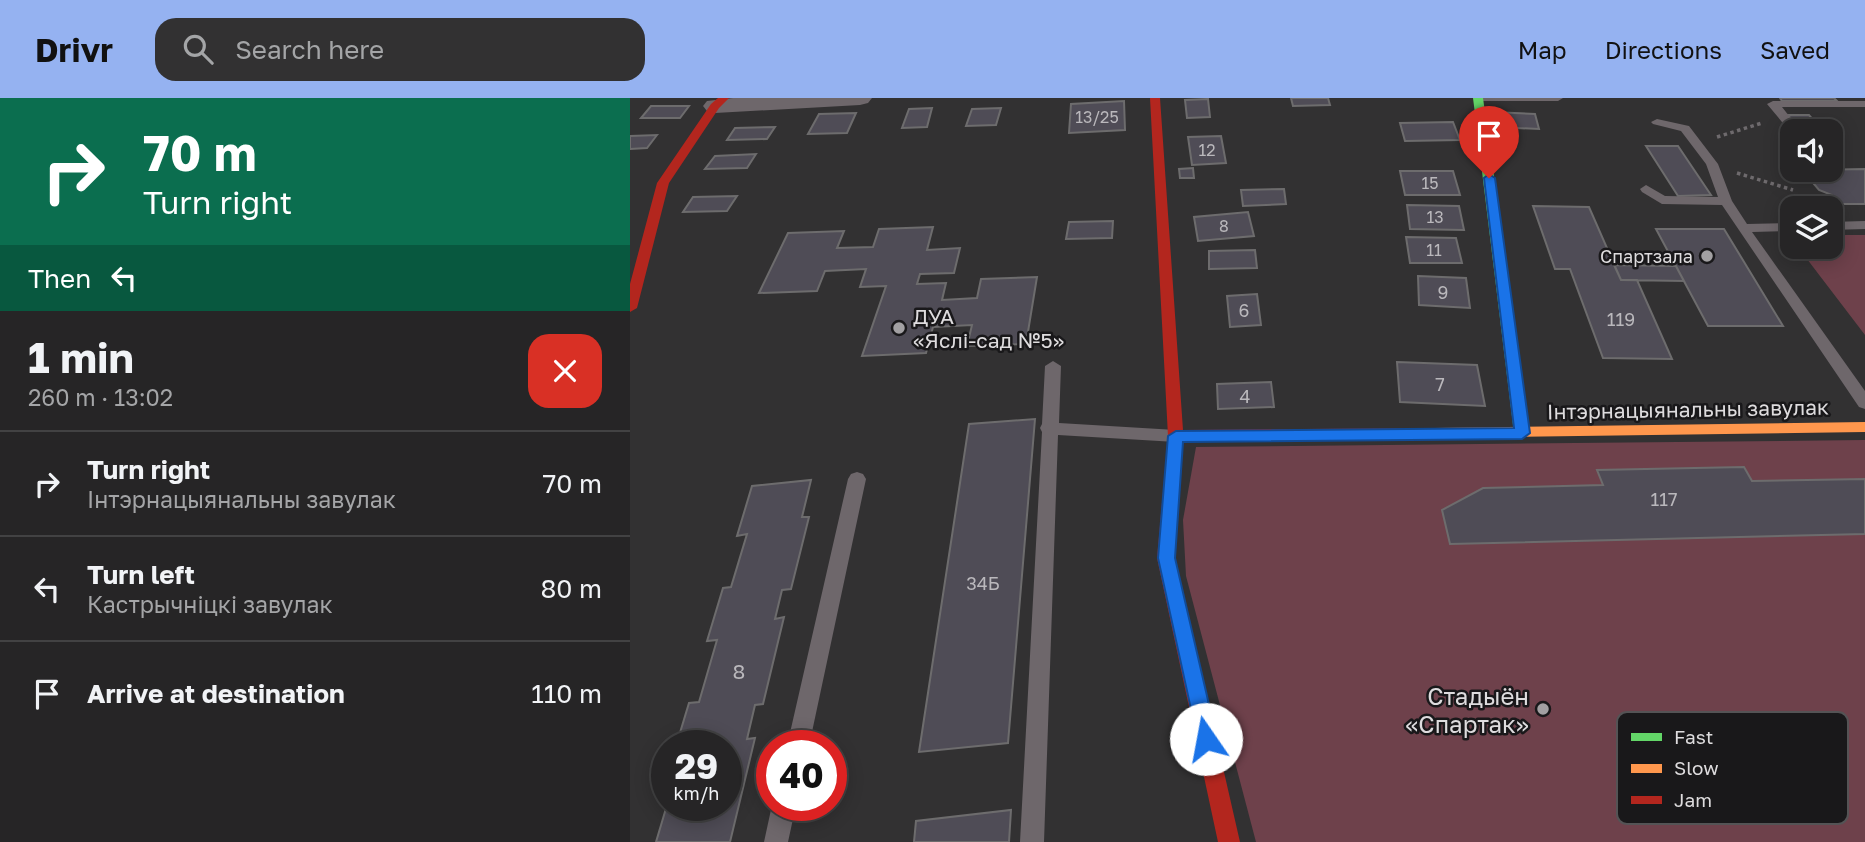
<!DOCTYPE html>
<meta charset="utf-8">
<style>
:root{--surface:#262526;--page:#323132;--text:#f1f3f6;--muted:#a4a5a7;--line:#424243;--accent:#95b2f1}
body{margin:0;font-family:"Golos Text",sans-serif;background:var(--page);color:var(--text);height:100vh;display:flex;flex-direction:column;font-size:26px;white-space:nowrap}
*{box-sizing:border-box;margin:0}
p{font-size:23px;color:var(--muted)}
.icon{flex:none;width:38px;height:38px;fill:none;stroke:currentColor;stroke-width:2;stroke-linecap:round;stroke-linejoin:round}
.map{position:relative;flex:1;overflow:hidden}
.side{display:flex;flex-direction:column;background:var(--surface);width:630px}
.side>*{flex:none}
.top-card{background:#0b6e4f;color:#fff;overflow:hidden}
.buttons{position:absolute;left:1150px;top:21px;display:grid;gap:14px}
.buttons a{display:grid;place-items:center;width:63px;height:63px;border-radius:14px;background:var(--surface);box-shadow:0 4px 18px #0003,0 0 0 2px var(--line);font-size:35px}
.speed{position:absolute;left:21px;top:632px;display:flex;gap:14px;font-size:35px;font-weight:700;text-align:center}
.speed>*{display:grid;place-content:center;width:91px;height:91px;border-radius:50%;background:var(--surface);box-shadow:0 4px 18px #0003,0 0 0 2px var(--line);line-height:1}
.speed small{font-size:18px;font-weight:400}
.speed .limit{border:10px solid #d22;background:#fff;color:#111}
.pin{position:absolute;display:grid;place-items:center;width:60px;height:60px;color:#fff;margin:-72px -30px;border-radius:50% 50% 50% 0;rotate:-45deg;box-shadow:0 0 7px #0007}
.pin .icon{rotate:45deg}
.me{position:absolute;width:77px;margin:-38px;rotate:348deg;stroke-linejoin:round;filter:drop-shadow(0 0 5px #0008)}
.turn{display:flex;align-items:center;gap:24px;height:147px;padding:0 28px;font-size:32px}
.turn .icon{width:91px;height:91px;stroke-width:2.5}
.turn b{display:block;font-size:49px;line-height:60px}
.then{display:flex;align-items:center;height:66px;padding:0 28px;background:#0003;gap:14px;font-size:26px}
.round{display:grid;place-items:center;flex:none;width:74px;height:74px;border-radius:21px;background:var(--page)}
.headline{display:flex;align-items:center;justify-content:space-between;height:119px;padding:0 28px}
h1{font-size:42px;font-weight:700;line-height:52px}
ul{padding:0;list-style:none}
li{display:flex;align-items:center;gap:21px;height:105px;padding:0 28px;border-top:2px solid var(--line)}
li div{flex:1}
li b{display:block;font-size:26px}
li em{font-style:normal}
header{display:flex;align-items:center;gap:42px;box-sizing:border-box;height:98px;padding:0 35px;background:var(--accent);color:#111}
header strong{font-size:33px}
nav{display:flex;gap:38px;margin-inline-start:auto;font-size:24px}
.search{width:490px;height:63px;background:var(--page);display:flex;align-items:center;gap:18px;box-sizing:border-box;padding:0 24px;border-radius:21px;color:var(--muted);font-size:26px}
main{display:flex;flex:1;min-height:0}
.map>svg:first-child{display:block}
.green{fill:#6e414b}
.building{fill:#4f4c56;stroke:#6d6c6d;stroke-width:2}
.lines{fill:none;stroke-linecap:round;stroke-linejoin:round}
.path{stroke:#6e6a6d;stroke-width:3.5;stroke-dasharray:3.5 3.5;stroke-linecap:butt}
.lane{fill:#6e676b;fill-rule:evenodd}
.street{fill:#6e676b;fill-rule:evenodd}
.fast{fill:#63d668;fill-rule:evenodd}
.slow{fill:#ff974d;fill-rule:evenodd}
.jam{fill:#b3261e;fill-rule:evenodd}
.route{fill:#1a73e8;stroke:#114b97;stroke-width:2}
.poi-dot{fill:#a2a0a2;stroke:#19181a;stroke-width:2.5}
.labels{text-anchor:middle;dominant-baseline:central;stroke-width:5;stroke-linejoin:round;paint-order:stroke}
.far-number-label{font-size:16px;fill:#bab8bc}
.far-poi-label{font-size:18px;fill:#dedcde;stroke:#19181a;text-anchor:end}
.number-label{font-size:18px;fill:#bab8bc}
.poi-label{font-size:21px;fill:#dedcde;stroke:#19181a;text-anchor:start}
.street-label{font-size:21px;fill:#dedcde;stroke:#19181a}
.near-number-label{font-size:21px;fill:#bab8bc}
.near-poi-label{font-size:24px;fill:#dedcde;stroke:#19181a;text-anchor:end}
.key{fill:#19181a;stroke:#545355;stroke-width:2}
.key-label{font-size:19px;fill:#dedcde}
</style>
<header>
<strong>Drivr</strong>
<div class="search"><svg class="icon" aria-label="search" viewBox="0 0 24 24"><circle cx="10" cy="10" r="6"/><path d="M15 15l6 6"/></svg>Search here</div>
<nav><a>Map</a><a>Directions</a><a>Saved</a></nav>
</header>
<main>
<section class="side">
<div class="top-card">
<div class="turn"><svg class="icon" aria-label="right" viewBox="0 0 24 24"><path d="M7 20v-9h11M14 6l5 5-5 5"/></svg><div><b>70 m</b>Turn right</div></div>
<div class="then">Then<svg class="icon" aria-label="left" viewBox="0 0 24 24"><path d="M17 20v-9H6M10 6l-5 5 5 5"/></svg></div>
</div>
<div class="headline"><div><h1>1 min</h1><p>260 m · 13:02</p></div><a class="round" style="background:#d93025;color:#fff"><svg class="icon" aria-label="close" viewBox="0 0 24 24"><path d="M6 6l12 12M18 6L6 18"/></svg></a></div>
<ul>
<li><svg class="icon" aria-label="right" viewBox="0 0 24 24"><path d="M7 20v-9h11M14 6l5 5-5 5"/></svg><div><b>Turn right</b><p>Інтэрнацыянальны завулак</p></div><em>70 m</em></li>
<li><svg class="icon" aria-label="left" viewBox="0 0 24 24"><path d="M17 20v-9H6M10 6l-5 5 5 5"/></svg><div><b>Turn left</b><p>Кастрычніцкі завулак</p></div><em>80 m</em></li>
<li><svg class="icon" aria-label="arrive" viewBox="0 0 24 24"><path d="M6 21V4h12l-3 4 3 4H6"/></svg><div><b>Arrive at destination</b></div><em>110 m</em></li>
</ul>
</section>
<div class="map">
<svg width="1235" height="744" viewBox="0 0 1235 744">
<rect width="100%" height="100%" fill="#323132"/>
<path class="green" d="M1203,137H1235V237L1177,161L1191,149H1200L1201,140Z
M1235,342V744H626L556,478L553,422L566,349Z"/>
<path class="building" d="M661,0H698L700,7L663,8Z
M1150,0H1204L1207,3H1152Z
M578,1L580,19L557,20L555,2Z
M494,3L495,32L439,35L441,6Z
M21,8H59L50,20H11Z
M302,10L297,29L272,30L279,11Z
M371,10L366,27L336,28L342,11Z
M862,14L905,16L909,31L866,29Z
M226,15L217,35L178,36L189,16Z
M1158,17H1179L1190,30H1168Z
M823,24L830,42L775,43L770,25Z
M145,29L137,41L97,42L105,30Z
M27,37L17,50L0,51V38Z
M591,38L596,65L562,67L558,39Z
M1016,48H1048L1081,97L1048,98Z
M126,56L117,70L75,71L85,58Z
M563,70L564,80H550L549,71Z
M1235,71V106H1209L1202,97L1189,92L1184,86L1189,81L1182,72Z
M770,73H823L830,97H775Z
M654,91L656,106L613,108L611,92Z
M107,98L97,113L53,114L63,99Z
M777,107L829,108L834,132L780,131Z
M903,108L959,109L991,182H1007L1042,261L973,260L940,171H925Z
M618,114L624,138L568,143L564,119Z
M483,123L482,140L436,141L439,124Z
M303,129L297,152L330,150L324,175L290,176L287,186L316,185L312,202L347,200L351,181L407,179L396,246L337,248L342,227L303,229L296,255L232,258L256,188L230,189L236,171L195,173L187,193L129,195L158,135L214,133L207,150L243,149L249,131Z
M1026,131H1094L1153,228H1078Z
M776,139L826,140L832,165H780Z
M625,152L627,170L579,171V153Z
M984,167L1046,168L1054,183L991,182Z
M788,178L836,180L840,210L789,207Z
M627,196L631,227L600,229L597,198Z
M767,264L847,267L855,308L770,304Z
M641,284L644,309L588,311L587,286Z
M405,321L378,645L289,654L339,326Z
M1114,369L1122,383L1235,381V436L820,446L812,412L853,390L973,387L967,372Z
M181,382L172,419H179L161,491L152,492L145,521L154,519L133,606L125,607L117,641L125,640L100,744H26L37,707H96V648H46L59,605L69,604L87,542L77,543L93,490L101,489L117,436L107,438L122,388Z
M381,712L379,744H284L286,723Z"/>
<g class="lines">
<path class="path" d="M1087,39L1132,25
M1107,75L1163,92"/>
<path class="lane" d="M843,0H933L928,3H848Z
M1235,3V9H1152L1171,33H1162V36L1137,6L1143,3Z
M1027,21L1059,28L1088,66L1102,103L1117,126L1162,125V133L1122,134L1235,293V311L1229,309L1092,107L1032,106L1012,94L1010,91L1016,87L1035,98L1088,99L1076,66L1051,33L1023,26L1021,24Z
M1235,123V131L1200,132V124Z
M423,263L431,268L429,325L546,332L554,338L546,344L428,337L414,744H390L412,334L410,330L412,326L415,268Z
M227,374L233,376L236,381L179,648H157L218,381L221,376Z
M142,707H166L158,744H134Z"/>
<path class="street" d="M242,0L238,5L230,7L85,15L77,13L73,8L77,3L103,0Z"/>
<path class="fast" d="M843,0H853L900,335L892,340L884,335Z"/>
<path class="slow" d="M1235,324V334L805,340L797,335L805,330Z"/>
<path class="jam" d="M88,0H99L89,10L39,85L7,210L0,214V186L27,85L81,6Z
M520,0H530L553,332L805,330L813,335L805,340L553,343L545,460L610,744H588L527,460L538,338Z"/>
</g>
<path class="route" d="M859,76L865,80L900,335L892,341L553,344L545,460L587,641L584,648L576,650L569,648L528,460L538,338L546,333L884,330L854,80Z"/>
<g class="poi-dot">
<circle cx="1077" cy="158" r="7"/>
<circle cx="269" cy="230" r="7"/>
<circle cx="913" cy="611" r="7"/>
</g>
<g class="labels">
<g class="far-number-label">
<text x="467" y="19">13/25</text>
<text x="577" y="52">12</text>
<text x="800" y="85">15</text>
<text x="805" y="119">13</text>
<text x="594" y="128">8</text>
<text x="804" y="152">11</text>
</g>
<g class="far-poi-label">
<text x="1063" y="158">Спартзала</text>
</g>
<g class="number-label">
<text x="813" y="194">9</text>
<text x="614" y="212">6</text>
<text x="991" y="221">119</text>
<text x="810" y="286">7</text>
<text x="615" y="298">4</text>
<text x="1034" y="401">117</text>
<text x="353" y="485">34Б</text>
</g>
<g class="poi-label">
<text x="283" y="218">ДУА<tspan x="283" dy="24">«Яслі-сад №5»</tspan></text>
</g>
<g class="street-label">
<text transform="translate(1058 311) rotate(-1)">Інтэрнацыянальны завулак</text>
</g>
<g class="near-number-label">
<text x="109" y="573">8</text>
</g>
<g class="near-poi-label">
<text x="899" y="597">Стадыён<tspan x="899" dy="28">«Спартак»</tspan></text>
</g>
</g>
<rect x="987" y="614" width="231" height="112" rx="10" class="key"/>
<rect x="1001" y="635" width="31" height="8" fill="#63d668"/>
<rect x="1001" y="666" width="31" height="9" fill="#ff974d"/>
<rect x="1001" y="698" width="31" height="8" fill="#b3261e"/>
<g class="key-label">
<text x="1044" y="646">Fast</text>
<text x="1044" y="677">Slow</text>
<text x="1044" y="709">Jam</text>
</g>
</svg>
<div class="buttons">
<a><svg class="icon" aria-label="sound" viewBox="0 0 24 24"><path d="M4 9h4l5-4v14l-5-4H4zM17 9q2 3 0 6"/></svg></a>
<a><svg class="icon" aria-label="layers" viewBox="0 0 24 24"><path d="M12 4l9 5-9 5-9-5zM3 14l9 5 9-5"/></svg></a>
</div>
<div class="speed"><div>29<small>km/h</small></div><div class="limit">40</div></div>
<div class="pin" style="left:859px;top:80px;background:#d93025"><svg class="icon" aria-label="arrive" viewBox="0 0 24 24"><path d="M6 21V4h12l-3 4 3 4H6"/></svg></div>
<svg class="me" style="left:576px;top:641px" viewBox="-20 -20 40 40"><circle r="19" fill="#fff"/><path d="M0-13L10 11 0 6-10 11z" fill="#1a73e8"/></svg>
</div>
</main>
